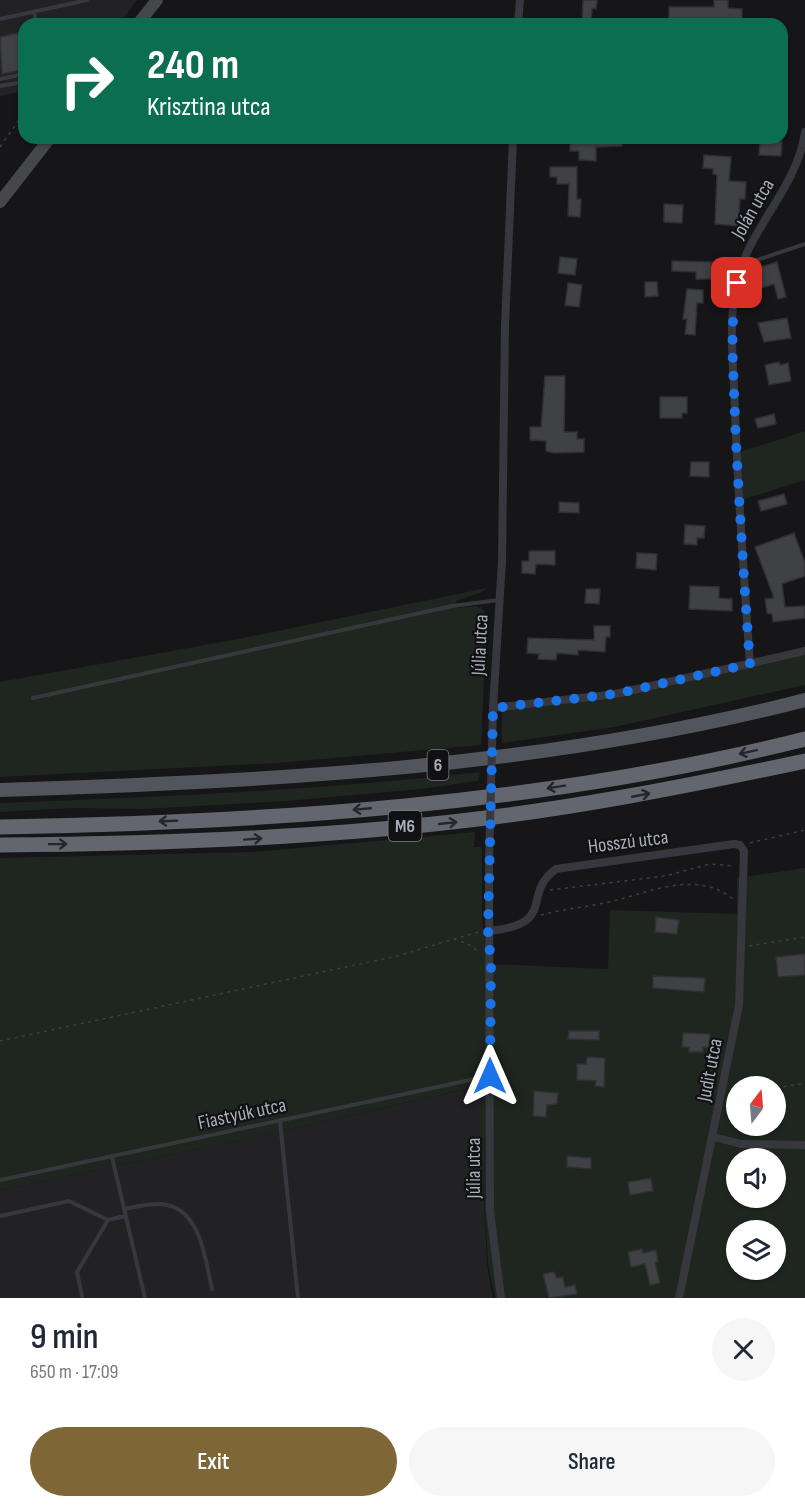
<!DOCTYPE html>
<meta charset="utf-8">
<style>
:root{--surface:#fff;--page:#f6f6f7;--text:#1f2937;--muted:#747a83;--accent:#7e6636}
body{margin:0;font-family:"Sofia Sans Condensed",sans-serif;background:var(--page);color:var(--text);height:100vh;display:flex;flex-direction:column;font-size:22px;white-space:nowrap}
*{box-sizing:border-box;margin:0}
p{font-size:20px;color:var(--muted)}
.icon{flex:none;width:33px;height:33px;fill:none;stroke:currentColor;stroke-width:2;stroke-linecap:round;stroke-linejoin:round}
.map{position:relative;height:1298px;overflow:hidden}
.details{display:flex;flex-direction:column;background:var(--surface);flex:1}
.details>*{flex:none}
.top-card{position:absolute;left:18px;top:18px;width:770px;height:126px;border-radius:18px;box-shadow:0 2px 4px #0004;background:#0b6e4f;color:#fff;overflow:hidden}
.needle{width:39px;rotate:16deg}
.fabs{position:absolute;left:726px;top:1076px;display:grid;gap:12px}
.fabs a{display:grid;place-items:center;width:60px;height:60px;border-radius:50%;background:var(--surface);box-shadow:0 2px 4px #0004;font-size:30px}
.pin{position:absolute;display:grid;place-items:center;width:51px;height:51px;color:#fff;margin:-26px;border-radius:12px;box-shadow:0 3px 9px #0006}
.me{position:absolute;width:66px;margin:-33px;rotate:0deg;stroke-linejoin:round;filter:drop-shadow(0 0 4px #0008)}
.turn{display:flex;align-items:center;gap:21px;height:126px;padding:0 30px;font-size:27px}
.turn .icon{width:78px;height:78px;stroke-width:2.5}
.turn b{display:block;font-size:42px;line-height:51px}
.round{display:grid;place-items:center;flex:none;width:63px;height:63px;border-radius:32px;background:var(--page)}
.summary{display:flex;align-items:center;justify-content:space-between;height:102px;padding:0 30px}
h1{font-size:36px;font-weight:600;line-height:45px}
.action{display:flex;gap:12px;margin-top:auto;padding:12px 30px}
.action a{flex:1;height:69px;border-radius:36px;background:var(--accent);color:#fff;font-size:24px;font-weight:600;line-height:69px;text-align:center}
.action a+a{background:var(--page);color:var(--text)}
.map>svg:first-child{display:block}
.built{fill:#222225}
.green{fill:#1e261f;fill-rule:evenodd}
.building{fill:#404145;stroke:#303034;stroke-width:1.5}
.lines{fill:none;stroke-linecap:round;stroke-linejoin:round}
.path{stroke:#3d3f44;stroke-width:1.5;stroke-dasharray:3 4.5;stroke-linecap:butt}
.lane{stroke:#37383d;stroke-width:4}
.street{stroke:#37383d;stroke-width:8}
.secondary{stroke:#45474d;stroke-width:12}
.primary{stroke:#53555c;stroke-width:14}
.highway{stroke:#63666e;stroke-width:15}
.street-bridge{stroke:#37383d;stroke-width:8}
.oneway{stroke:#26262a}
.route{stroke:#1a73e8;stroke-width:10;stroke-dasharray:0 18}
.labels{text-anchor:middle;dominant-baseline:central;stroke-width:4.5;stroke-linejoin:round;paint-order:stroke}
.shield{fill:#111113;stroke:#7b7e86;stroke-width:1.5}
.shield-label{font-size:18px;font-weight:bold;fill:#a8adb8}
.street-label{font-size:20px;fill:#a8adb8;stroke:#111113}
</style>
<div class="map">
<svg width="805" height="1298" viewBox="0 0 805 1298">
<rect width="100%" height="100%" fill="#161618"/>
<path class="built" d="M0,0H137L119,24H24V91L0,96Z
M479,1086L487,1265L493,1298H0V1190L269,1134Z"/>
<path class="green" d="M805,431V480L741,500L740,452Z
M487,588L482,592L456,601L457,608L476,606L483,609L487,617L481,745L277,763L0,777V682L238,639Z
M805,651V685L614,727L502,743V711L580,700Z
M480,772L478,781L421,789L287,801L144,809L73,808L0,812V803C160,797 320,790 480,772Z
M475,832L474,847H482V917L488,964L608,969L610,910L737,914V878L805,868V1298H495L488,1263L478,1086L269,1134L0,1190V858L254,852ZM736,1086H776V1125H736ZM736,1158H776V1197H736ZM736,1230H776V1269H736Z"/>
<path class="building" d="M583,0H597L596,9L592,8L591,24H582Z
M714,0H728V8L742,9V21L669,19V7H714Z
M18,33L23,59L19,60L21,70L2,74L0,37Z
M570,138H622V146L596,147V161L579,160V151H570Z
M760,140L782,141L781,156L759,155Z
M704,155L731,157L729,181L746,182L745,199H740L738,226L715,224L717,175L713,174V169L703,168Z
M550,167H577V199H581L580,217L568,216L569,184H557V177H550Z
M664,204L683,205L682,223L664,222Z
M560,257L577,259L575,275L558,273Z
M672,261L712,262V279H696V272L672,271Z
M777,262L786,297L778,299L774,284L758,289L752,270Z
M645,282H657L658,296L645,297Z
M568,283L582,285L579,307L565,305Z
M687,289L703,290V303H697L695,335L685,334L687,319H683Z
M787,318L791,338L764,342L758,323Z
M779,362L780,365L788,363L791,381L769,385L765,365Z
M545,376H565L564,432H577V439H584V452L554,453L546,451V441L530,440V427H541Z
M660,397H687V413H682V418H660Z
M774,414L776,424L758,428L755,419Z
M691,462H709V477L690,476Z
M784,494L787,504L761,511L758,501Z
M559,502L579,503V513L559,512Z
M685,525L705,526L704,538H697V545L684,544Z
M794,533L805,563V576L782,584L785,607L805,606V618L773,622L772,614L767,613L765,599L774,598L755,547Z
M529,551H555V565L536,564L535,574L522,573V561H529Z
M637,553L657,554L656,570L636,568Z
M690,586L719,587V598L732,599V611L689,609Z
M586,589H600L599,604L585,603Z
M594,626H610V637H606L605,652L578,650V655L557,653L556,660L538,659L539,654L527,653L528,638L594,640Z
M656,917L679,920L677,934L655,932Z
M805,954V975L778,977L776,957Z
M653,976L705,978L704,992L653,988Z
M569,1031H599V1040L568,1039Z
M683,1033L710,1034L709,1048L703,1047V1052H689V1047H682Z
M587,1057L605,1058L604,1087L595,1086L596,1081L577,1080V1064H586Z
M534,1091L558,1093L557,1104L547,1105L546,1117L533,1116Z
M567,1156L591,1158V1169L567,1167Z
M651,1178L653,1191L630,1195L628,1182Z
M642,1249L643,1253L656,1250L658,1262H655L660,1283L650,1285L645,1264L631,1267L628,1252Z
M554,1272L557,1278L563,1277L565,1287L575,1285L577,1294L549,1298L543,1274Z"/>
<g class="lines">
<path class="path" d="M0,147L24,113
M750,843L805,830
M550,890L665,876L710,864L734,866
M541,915C563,909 586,907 609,902C649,893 695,869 733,899
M454,939L468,944L479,952
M749,946L805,937
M0,1041L397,956L478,932
M776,1088L805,1083"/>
<path class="lane" d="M34,12L37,24
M0,19L87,0
M0,79L24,74
M0,86L24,82
M745,264L805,244
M33,698L452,606L499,600
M280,1121L298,1298
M112,1157L145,1298
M0,1180L489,1076
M124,1209C136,1207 149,1203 161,1204C201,1207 205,1259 212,1289
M0,1216L69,1201L108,1220L125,1216
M82,1296L77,1272L108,1220"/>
<path class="street" d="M518,24L520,0
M513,138L505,326L502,561L493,708L615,694L805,651
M750,664C744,580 738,496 735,412C734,370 728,326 736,285C748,228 797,189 805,132
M489,863L490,1211L501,1298
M488,931C559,924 520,895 556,869L734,844L740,845L744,851L739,1005L679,1298
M714,1137L741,1144L805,1145"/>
<path class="secondary" d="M138,24L157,0
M0,202L50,138"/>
<path class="primary" d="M0,790C270,781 542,768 805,700"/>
<path class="highway" d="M0,827C270,822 543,805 805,739
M0,845C151,844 302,839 452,822C571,809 688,786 805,761"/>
<path class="street-bridge" d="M489,863L493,708"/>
</g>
<defs><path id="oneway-shaft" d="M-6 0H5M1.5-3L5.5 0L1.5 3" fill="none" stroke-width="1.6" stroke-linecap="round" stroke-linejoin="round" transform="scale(1.5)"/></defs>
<g class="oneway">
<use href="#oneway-shaft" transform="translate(748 752) rotate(168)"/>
<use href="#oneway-shaft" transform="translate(556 787) rotate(171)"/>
<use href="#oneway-shaft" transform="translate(641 795) rotate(-11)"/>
<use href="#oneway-shaft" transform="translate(362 809) rotate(175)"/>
<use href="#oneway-shaft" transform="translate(168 821) rotate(178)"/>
<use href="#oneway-shaft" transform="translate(448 823) rotate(-6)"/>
<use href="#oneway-shaft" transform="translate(253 839) rotate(-4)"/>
<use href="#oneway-shaft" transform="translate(58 844) rotate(-1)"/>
</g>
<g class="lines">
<path class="route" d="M490,1076L491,965L488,931L493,708L615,694L750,664C744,583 739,502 735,421C734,375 729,328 737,283"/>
</g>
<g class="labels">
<g class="shield">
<rect x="427.5" y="750" width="21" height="30" rx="4.5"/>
<rect x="388.5" y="811" width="33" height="30" rx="4.5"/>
</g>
<g class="shield-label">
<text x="438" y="765">6</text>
<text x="405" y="826">M6</text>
</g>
<g class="street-label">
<text transform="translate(753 209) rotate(-60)">Jolán utca</text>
<text transform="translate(480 645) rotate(-87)">Júlia utca</text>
<text transform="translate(628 842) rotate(-7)">Hosszú utca</text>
<text transform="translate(710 1070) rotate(-79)">Judit utca</text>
<text transform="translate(242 1114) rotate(-12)">Fiastyúk utca</text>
<text transform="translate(474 1168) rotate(-90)">Júlia utca</text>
</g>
</g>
</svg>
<div class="fabs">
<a><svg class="needle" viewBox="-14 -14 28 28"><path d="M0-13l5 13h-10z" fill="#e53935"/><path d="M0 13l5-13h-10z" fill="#747a83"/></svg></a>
<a><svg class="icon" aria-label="sound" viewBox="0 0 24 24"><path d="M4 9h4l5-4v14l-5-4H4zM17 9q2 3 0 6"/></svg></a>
<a><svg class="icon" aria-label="layers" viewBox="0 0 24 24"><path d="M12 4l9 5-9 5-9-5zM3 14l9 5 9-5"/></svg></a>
</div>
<div class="pin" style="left:737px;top:283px;background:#d93025"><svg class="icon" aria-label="arrive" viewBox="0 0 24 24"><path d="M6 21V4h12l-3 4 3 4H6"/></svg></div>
<svg class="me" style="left:490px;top:1076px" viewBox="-20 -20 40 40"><path d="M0-17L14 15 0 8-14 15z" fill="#1a73e8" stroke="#fff" stroke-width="4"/></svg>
<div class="top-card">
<div class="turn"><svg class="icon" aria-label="right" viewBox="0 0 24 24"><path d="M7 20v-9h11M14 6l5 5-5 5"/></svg><div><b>240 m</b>Krisztina utca</div></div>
</div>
</div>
<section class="details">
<div class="summary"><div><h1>9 min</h1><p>650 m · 17:09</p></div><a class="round"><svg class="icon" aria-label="close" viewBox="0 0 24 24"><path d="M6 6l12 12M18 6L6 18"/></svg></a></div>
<div class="action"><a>Exit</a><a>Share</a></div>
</section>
